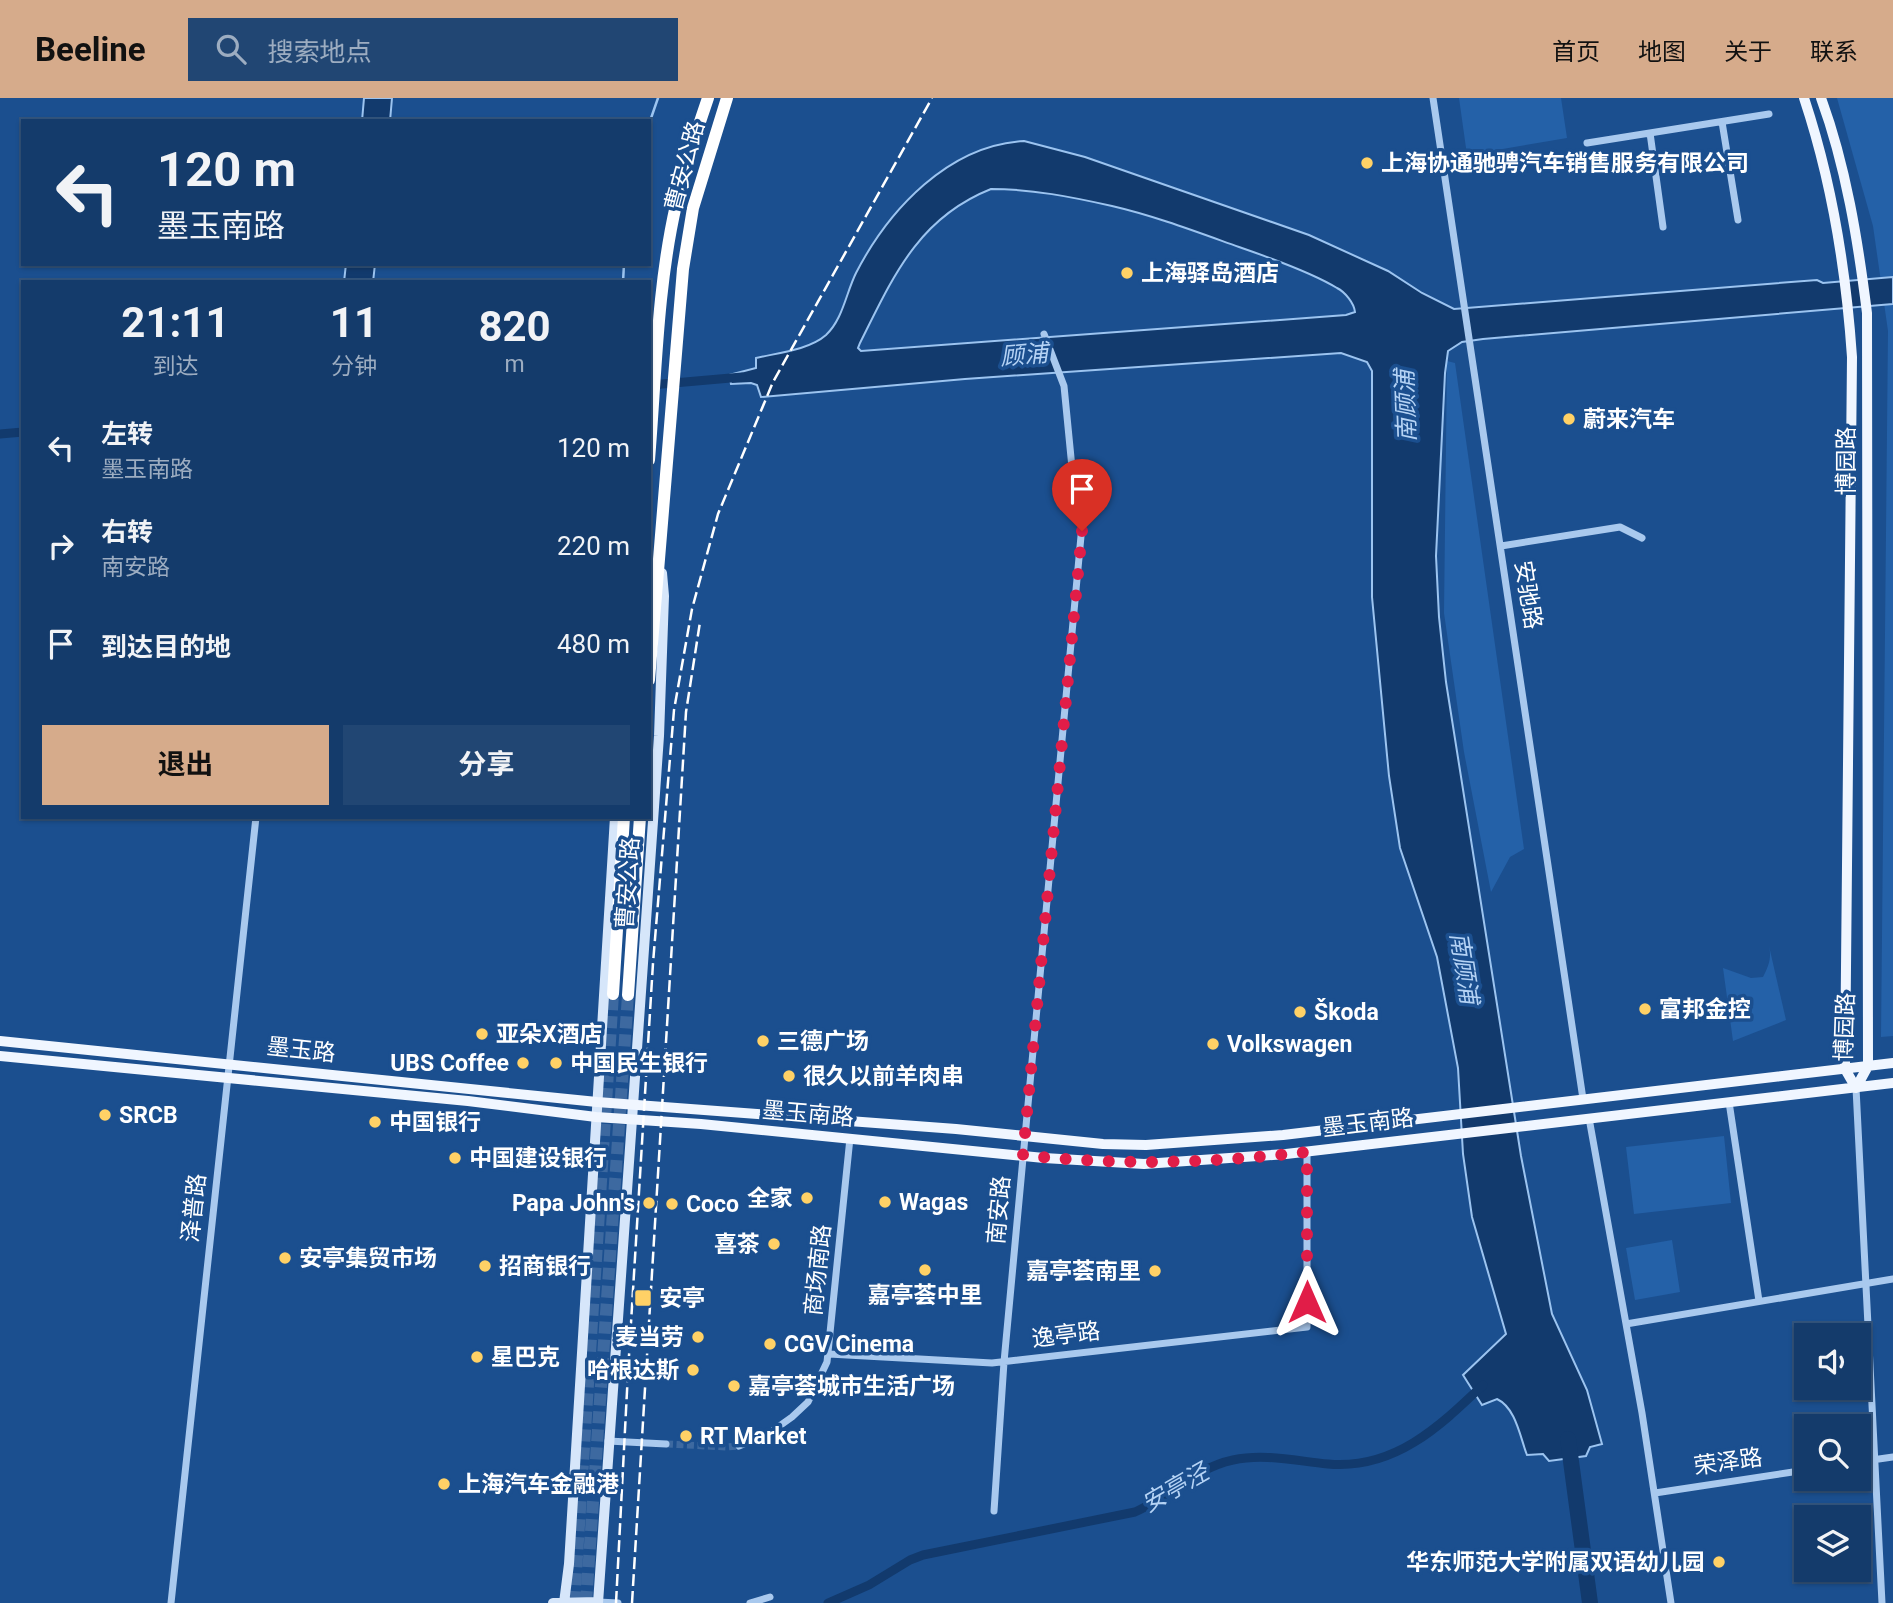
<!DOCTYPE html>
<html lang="zh">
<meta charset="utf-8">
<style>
:root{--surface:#143b6b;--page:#214673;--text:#f1f3f6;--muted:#9dadc1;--line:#33557e;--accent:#d6ab8b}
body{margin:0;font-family:Roboto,"Noto Sans SC",sans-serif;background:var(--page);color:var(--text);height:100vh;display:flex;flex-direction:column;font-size:26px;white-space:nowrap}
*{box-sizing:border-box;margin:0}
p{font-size:23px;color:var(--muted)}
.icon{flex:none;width:38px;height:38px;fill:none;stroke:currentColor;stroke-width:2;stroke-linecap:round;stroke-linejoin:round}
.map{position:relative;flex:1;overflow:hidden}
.panel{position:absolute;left:21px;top:182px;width:630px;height:539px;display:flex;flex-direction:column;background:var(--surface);border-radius:0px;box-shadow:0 2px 5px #0004,0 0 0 2px var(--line)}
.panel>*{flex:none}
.hud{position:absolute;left:21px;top:21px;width:630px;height:147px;border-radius:0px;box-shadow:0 2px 5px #0004,0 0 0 2px var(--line);background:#143b6b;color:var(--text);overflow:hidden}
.buttons{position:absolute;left:1794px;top:1225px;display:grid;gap:14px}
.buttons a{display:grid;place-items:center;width:77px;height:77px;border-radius:0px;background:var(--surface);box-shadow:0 2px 5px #0004,0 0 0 2px var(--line);font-size:35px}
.pin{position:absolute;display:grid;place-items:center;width:60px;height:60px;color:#fff;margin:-72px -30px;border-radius:50% 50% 50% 0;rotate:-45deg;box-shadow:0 0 7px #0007}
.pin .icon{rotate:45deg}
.me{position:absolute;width:77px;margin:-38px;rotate:0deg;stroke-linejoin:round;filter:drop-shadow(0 0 5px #0008)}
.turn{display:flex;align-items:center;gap:24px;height:147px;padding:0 21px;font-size:32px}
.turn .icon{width:91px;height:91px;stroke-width:2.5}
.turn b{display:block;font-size:49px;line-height:60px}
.eta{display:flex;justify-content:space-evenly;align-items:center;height:119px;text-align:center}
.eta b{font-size:42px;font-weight:700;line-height:49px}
.primary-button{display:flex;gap:14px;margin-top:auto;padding:14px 21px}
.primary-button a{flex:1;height:80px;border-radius:0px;background:var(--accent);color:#111;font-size:28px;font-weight:700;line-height:80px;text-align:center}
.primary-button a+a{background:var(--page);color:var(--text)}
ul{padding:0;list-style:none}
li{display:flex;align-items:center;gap:21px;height:98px;padding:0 21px}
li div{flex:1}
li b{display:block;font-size:26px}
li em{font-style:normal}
header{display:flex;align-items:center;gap:42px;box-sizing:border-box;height:98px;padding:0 35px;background:var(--accent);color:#111}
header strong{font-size:33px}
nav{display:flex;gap:38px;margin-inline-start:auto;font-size:24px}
.search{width:490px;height:63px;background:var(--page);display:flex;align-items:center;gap:18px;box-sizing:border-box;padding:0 24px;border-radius:0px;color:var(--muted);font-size:26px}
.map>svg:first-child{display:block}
.green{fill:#2461a8}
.water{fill:#123a6d;stroke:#9cc4f0;stroke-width:2;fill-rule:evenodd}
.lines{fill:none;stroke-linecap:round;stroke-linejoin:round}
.stream{stroke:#9cc4f0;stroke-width:2.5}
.canal{stroke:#123a6d;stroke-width:9}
.river{stroke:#123a6d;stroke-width:16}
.street-tunnel{stroke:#3d69a0;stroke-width:7;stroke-dasharray:7 3.5;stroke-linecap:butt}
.highway-tunnel{stroke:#3d69a0;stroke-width:12;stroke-dasharray:12 6;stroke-linecap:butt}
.street{stroke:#a9c9ee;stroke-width:7}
.secondary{stroke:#d6e6fa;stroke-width:10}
.primary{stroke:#f0f6ff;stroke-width:10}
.highway{stroke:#fff;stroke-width:12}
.rail{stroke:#fff;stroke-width:2.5;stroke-dasharray:12 5;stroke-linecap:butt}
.route{stroke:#e11d48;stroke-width:12;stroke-dasharray:0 21.6}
.poi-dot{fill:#ffd166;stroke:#1b4f8f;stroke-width:2.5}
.labels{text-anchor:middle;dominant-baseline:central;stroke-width:7;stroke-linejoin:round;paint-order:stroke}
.poi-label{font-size:23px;font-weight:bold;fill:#fff;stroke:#1b4f8f;text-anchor:start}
.street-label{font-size:23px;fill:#fff;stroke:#1b4f8f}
.water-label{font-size:24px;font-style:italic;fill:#b5d3f5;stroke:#1b4f8f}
</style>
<header>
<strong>Beeline</strong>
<div class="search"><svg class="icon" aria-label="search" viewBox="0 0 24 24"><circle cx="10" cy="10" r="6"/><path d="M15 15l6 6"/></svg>搜索地点</div>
<nav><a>首页</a><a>地图</a><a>关于</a><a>联系</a></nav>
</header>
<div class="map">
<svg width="1893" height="1505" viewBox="0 0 1893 1505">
<rect width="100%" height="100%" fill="#1b4f8f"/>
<path class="green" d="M1459,0H1561L1567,40L1467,57Z
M1837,0H1893V938L1881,939L1888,233L1873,128Z
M1447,263L1455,265L1524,751L1510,759L1491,794L1464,654L1444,515Z
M1769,848L1786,922L1733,943L1723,870L1751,880L1763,879C1768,869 1772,861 1769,848Z
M1724,1038L1731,1105L1634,1116L1626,1049Z
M1672,1142L1680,1194L1635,1202L1626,1150Z"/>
<path class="water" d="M364,0H392L390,23H362Z
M1024,43L1085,59L1309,137L1388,173L1422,195L1454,211L1817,182L1823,185L1893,179V206L1483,241L1462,244L1448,253L1445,275L1436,458L1439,519L1446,584L1521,1058L1552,1216L1587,1292L1602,1346L1590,1349L1586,1358L1549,1363L1543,1356L1527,1357C1520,1339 1516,1310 1497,1301L1482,1307L1463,1277L1506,1236L1472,1119L1463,1056L1458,970L1437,859L1400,750L1389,678L1372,499V273L1367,264L1341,255L965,281L761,299L757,287L751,285L731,286L729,277L756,270V260C777,255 809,252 826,237C843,221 846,195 856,175C889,111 949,47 1024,43ZM991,91C1032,91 1072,99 1112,108C1155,118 1197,134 1239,149C1268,159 1311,174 1337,190C1345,194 1354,205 1355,214L1346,217L861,253L858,250L860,245C893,179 918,120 991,91Z
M346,166H375L373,184H344Z"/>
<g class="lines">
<path class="stream" d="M649,26L658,0
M623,184L624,166"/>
<path class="canal" d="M651,287L742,279
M0,336L23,334
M828,1505L869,1487L910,1462L923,1457L1135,1414C1169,1399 1195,1370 1233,1362C1264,1355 1296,1363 1328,1366C1394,1372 1439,1329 1483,1287"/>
<path class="river" d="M1568,1341L1590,1505"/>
<path class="street-tunnel" d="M666,1346L727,1349L739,1348"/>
<path class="highway-tunnel" d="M574,1505L613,896
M586,1505L628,897"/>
<path class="street" d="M1433,0L1583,1001
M1722,24L1738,122
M1650,35L1663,129
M1587,45L1769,16
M1501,448L1620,429L1642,440
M1856,990L1882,1505
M1729,1004L1759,1203
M1589,1020L1642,1315L1671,1505
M1626,1226L1893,1181
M829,1256L992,1265L1307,1229V1054
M608,1343L666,1346
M739,1348L771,1334L792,1319L808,1304L827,1264L850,1040
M1858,1364L1893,1359
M1655,1395L1806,1372
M994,1413L1004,1264L1084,406L1073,380L1064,288L1044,236
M598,1504L618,1505
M171,1505L256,719
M750,1505L770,1499"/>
<path class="secondary" d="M553,1505L598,1504
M564,1505L569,1466L615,719
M598,1505L659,638L664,498L662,475"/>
<path class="primary" d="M1804,0C1832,84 1846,171 1852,259L1845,971L1856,990
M1821,0C1846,68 1858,143 1867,215L1868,968L1856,990
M0,943L597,1004L956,1031L1103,1046L1146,1047L1283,1037L1893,965
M0,958L468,1003L596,1019L701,1026L1044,1060L1144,1066L1286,1056L1893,985"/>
<path class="highway" d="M649,362C656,277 657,190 676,107C684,71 696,35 708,0
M649,582L683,171L693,110L727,0
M613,896L624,719
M628,897L640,719"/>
<path class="rail" d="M616,1505L628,1274L653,865L674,612L692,511L718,416L773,284L932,0
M632,1505L686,614L700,524"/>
</g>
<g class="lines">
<path class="route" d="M1082,433L1023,1057C1119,1068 1212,1065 1307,1054V1204"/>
</g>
<g class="poi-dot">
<circle cx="1367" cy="65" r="7"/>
<circle cx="1127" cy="175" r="7"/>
<circle cx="1569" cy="321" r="7"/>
<circle cx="1645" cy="911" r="7"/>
<circle cx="1300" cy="914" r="7"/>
<circle cx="482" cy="936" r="7"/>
<circle cx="763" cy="943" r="7"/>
<circle cx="1213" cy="946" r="7"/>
<circle cx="523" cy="965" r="7"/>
<circle cx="556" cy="965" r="7"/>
<circle cx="789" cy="978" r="7"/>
<circle cx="105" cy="1017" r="7"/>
<circle cx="375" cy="1024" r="7"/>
<circle cx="455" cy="1060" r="7"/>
<circle cx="807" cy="1100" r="7"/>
<circle cx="885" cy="1104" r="7"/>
<circle cx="649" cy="1105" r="7"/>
<circle cx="672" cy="1106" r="7"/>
<circle cx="774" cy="1146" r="7"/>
<circle cx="285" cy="1160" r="7"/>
<circle cx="485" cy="1168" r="7"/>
<circle cx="925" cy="1172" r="7"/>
<circle cx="1155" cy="1173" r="7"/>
<rect x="634" y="1191" width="18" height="18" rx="3.5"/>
<circle cx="698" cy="1239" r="7"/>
<circle cx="770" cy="1246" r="7"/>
<circle cx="477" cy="1259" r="7"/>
<circle cx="693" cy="1272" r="7"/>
<circle cx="734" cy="1288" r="7"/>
<circle cx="686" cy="1338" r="7"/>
<circle cx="444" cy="1386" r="7"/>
<circle cx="1719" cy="1464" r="7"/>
</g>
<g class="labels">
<g class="poi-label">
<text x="1381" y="65">上海协通驰骋汽车销售服务有限公司</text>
<text x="1141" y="175">上海驿岛酒店</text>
<text x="1583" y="321">蔚来汽车</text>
<text x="1659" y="911">富邦金控</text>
<text x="1314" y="914">Škoda</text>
<text x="496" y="936">亚朵X酒店</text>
<text x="777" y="943">三德广场</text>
<text x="1227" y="946">Volkswagen</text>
<text x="509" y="965" text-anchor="end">UBS Coffee</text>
<text x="570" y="965">中国民生银行</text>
<text x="803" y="978">很久以前羊肉串</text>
<text x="119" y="1017">SRCB</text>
<text x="389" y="1024">中国银行</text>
<text x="469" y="1060">中国建设银行</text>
<text x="793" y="1100" text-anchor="end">全家</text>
<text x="899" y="1104">Wagas</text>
<text x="635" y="1105" text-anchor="end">Papa John's</text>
<text x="686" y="1106">Coco</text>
<text x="760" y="1146" text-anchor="end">喜茶</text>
<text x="299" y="1160">安亭集贸市场</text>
<text x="499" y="1168">招商银行</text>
<text x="1141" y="1173" text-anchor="end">嘉亭荟南里</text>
<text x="925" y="1197" text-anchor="middle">嘉亭荟中里</text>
<text x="659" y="1200">安亭</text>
<text x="684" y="1239" text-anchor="end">麦当劳</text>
<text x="784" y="1246">CGV Cinema</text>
<text x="491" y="1259">星巴克</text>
<text x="679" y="1272" text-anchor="end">哈根达斯</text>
<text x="748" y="1288">嘉亭荟城市生活广场</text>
<text x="700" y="1338">RT Market</text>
<text x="458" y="1386">上海汽车金融港</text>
<text x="1705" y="1464" text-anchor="end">华东师范大学附属双语幼儿园</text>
</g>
<g class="street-label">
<text transform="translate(685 68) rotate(-75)">曹安公路</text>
<text transform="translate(1846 363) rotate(-90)">博园路</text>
<text transform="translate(1528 497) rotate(81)">安驰路</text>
<text transform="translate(628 785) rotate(-86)">曹安公路</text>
<text transform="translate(1845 929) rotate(-88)">博园路</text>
<text transform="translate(301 952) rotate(6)">墨玉路</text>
<text transform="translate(808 1016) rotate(5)">墨玉南路</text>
<text transform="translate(1368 1025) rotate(-7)">墨玉南路</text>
<text transform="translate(194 1110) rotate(-84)">泽普路</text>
<text transform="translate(999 1112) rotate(-85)">南安路</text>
<text transform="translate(818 1172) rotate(-84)">商场南路</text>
<text transform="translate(1066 1237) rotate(-7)">逸亭路</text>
<text transform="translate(1728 1364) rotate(-8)">荣泽路</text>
</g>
<g class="water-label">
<text transform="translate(1024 257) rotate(-5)">顾浦</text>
<text transform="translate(1406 308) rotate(-92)">南顾浦</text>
<text transform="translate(1464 870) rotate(81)">南顾浦</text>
<text transform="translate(1175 1390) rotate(-30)">安亭泾</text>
</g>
</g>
</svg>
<div class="buttons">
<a><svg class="icon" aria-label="sound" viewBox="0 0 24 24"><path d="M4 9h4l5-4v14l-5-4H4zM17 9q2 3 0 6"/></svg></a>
<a><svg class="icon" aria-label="search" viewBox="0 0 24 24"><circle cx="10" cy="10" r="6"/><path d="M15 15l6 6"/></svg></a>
<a><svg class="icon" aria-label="layers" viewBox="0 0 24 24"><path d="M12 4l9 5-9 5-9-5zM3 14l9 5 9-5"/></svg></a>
</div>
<div class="pin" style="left:1082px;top:433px;background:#d93025"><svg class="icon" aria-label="arrive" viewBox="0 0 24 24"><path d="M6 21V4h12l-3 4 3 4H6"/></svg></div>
<svg class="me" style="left:1307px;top:1204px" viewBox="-20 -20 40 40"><path d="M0-17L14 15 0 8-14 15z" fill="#e11d48" stroke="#fff" stroke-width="4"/></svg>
<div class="hud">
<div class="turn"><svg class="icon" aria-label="left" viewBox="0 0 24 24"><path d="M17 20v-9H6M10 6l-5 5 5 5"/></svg><div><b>120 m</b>墨玉南路</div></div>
</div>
<section class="panel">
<div class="eta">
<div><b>21:11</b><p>到达</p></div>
<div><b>11</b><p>分钟</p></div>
<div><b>820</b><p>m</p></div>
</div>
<ul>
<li><svg class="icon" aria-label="left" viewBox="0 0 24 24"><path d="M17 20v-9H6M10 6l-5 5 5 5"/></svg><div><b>左转</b><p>墨玉南路</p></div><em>120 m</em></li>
<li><svg class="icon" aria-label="right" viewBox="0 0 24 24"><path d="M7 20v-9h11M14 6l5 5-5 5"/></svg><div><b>右转</b><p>南安路</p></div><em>220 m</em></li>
<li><svg class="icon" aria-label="arrive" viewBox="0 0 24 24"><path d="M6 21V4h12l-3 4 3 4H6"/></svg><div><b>到达目的地</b></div><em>480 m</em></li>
</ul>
<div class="primary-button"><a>退出</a><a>分享</a></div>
</section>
</div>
